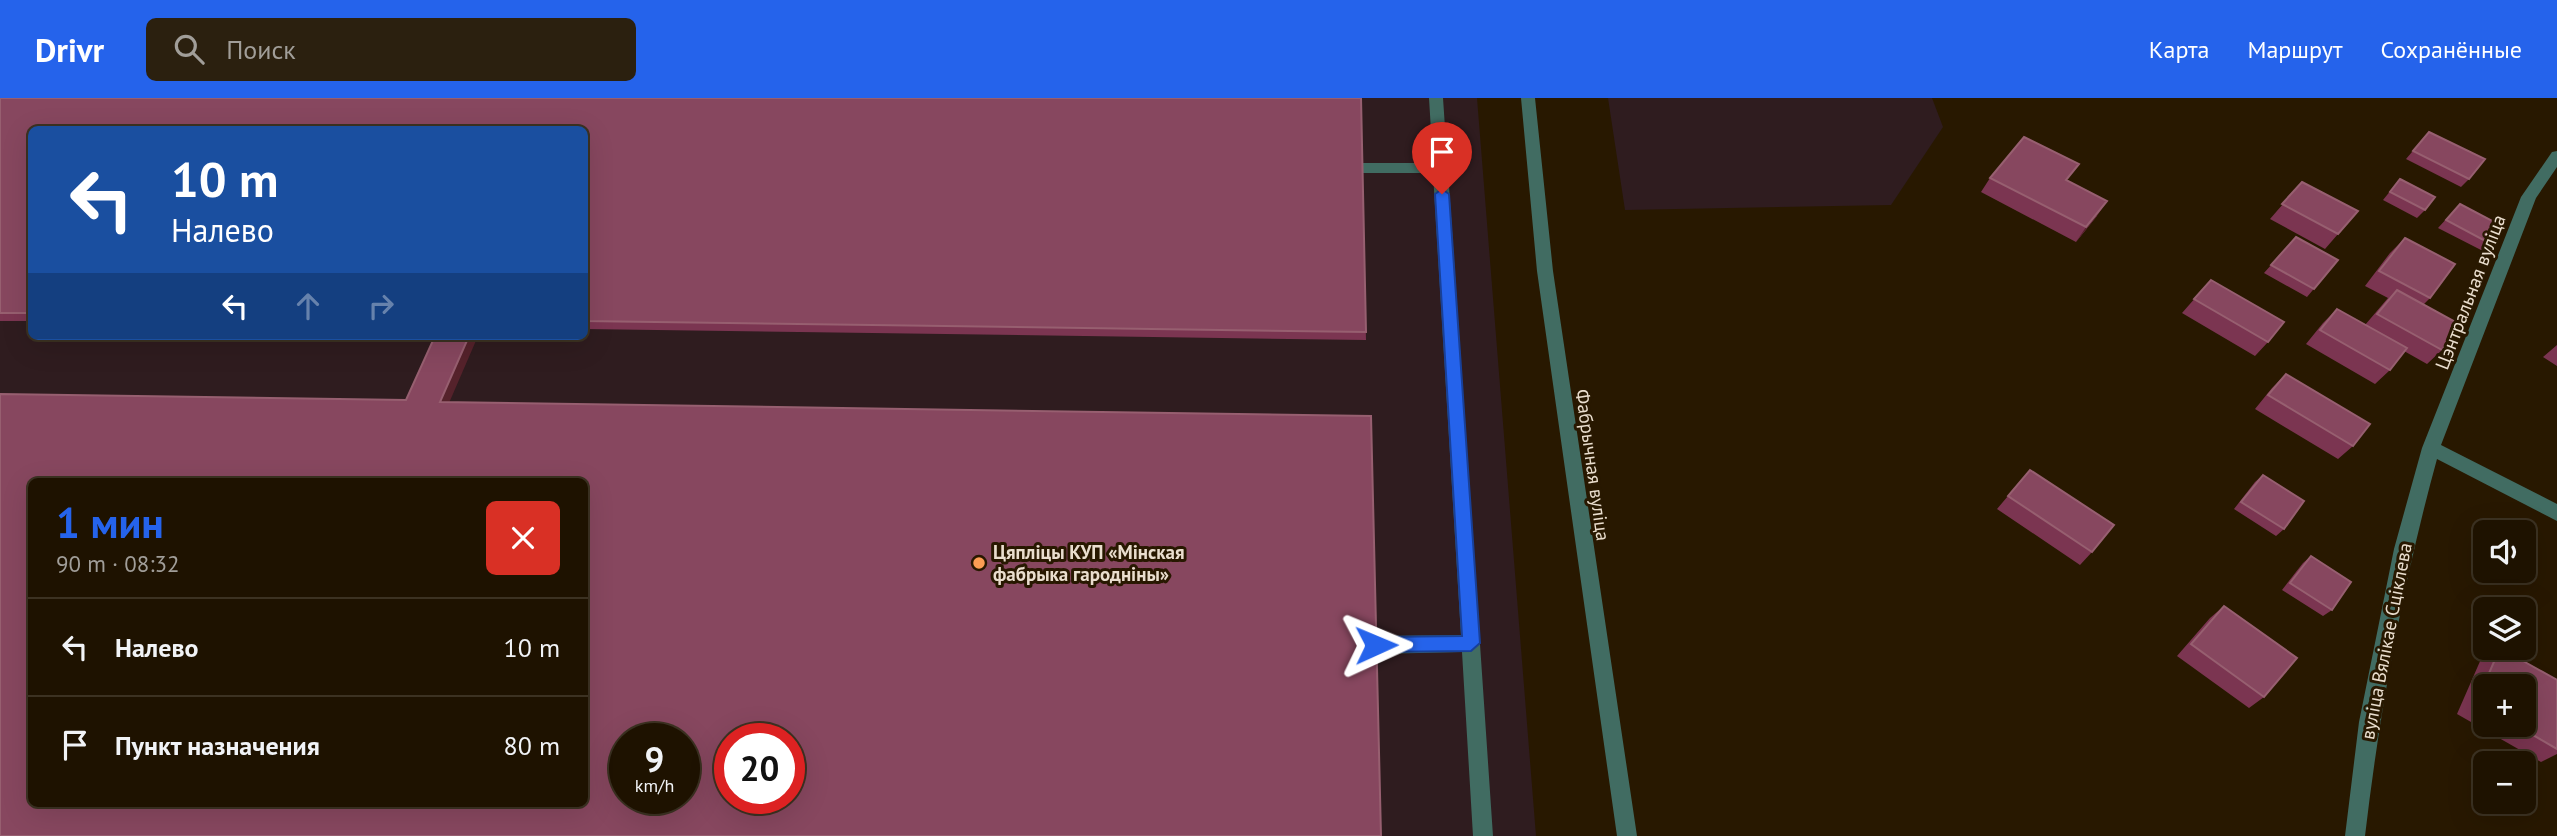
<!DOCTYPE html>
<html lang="ru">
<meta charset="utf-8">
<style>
:root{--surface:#1e1200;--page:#2b200f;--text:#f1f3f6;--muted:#a19e99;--line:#3c3222;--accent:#2563eb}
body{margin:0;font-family:"PT Sans",sans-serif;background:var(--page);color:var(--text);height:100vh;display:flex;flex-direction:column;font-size:26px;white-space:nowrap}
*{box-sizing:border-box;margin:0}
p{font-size:23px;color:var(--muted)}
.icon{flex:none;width:38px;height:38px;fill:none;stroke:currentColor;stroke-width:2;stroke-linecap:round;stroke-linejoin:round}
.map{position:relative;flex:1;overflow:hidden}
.drawer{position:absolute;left:28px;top:380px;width:560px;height:329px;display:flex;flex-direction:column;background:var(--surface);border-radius:10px;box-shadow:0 7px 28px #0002,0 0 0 2px var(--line)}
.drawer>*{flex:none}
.top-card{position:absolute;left:28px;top:28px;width:560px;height:214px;border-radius:10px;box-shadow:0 7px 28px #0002,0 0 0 2px var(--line);background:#1a4fa0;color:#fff;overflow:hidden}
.controls{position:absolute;left:2473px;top:422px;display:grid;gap:14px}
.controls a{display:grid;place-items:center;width:63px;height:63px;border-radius:10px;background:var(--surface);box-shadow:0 7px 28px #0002,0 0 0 2px var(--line);font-size:35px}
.speed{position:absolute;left:609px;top:625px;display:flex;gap:14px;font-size:35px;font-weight:700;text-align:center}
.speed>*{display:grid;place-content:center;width:91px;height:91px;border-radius:50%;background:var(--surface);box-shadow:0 7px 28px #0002,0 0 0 2px var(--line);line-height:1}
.speed small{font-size:18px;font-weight:400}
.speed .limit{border:10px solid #d22;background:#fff;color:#111}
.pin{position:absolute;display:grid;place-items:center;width:60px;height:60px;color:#fff;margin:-72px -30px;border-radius:50% 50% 50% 0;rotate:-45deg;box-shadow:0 0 7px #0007}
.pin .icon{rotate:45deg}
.me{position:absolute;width:77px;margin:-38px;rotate:89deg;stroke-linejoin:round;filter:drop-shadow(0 0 5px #0008)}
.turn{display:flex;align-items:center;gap:24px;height:147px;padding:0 28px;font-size:32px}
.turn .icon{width:91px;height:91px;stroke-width:2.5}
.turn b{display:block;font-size:49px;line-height:60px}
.lanes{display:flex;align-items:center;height:66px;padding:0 28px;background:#0003;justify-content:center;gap:35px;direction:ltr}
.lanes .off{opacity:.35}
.round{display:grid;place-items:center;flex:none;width:74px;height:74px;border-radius:10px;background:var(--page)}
.summary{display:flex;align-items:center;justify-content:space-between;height:119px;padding:0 28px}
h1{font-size:42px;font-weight:700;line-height:52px;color:var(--accent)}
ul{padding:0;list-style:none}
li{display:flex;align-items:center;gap:21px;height:98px;padding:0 28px;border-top:2px solid var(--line)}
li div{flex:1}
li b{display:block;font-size:26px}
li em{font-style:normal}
header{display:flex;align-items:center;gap:42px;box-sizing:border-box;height:98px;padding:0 35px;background:var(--accent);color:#fff}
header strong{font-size:33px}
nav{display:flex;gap:38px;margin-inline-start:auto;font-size:24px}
.search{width:490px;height:63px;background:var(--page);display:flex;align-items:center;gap:18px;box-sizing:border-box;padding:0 24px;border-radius:10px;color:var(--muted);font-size:26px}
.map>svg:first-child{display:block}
.industrial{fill:#2f1c1f;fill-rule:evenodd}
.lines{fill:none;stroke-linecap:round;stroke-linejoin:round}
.minor{fill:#416c62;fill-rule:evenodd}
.wall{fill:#7b3551;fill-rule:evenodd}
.shaded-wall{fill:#55222b}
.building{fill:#87475f;stroke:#975f70;stroke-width:2;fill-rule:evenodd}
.route{fill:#2563eb;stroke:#184099;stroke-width:2}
.poi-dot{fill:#fc9d54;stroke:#281800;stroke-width:2.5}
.labels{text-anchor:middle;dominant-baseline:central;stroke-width:6;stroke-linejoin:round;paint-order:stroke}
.street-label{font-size:19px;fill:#eadece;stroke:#281800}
.poi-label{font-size:19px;font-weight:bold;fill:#eadece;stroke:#281800;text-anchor:start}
</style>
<header>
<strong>Drivr</strong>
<div class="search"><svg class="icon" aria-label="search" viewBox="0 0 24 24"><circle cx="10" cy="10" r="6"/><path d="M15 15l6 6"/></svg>Поиск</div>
<nav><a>Карта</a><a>Маршрут</a><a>Сохранённые</a></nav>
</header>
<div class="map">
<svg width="2557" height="738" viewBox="0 0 2557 738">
<rect width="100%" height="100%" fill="#281800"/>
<path class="industrial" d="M0,0H1477L1536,738H0ZM32,32H584V238H32ZM32,383H584V705H32ZM625,640H684V700H625ZM730,640H789V700H730Z
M1608,0H1932L1943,29L1891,107L1625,112Z"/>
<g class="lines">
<path class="minor" d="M1429,0H1443L1493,738H1473L1462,554L1376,556L1369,553L1366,547L1369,541L1376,538L1461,537L1433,75H1362L1355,70L1362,65H1433Z
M1521,0H1535L1553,173L1637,738H1617L1537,173Z
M2557,53V69L2536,100L2441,347L2557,406V423L2437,361C2403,485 2380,610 2365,738H2345L2359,624L2394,451L2422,350L2521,99L2552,54Z"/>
</g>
<path class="wall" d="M0,0H1361L1366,242L584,231V32H32V223H0Z
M2429,34L2469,81L2461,89L2406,61Z
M1990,80L2068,83L2097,118L2076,144L1981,94Z
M2400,81L2425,112L2417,120L2383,102Z
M2302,84L2358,113L2325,151L2270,121Z
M2460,106L2489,145L2481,152L2438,130Z
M2296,139L2338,162L2307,199L2264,175Z
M2405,140L2430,200L2424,206L2442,252L2427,266L2404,253L2390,272L2375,286L2306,246L2323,225L2337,211L2365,227L2388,200L2365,188L2390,155Z
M2211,182L2268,244L2255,258L2182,215Z
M2557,247V268L2543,259Z
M2286,276L2353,348L2338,361L2255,311L2272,290Z
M2263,377L2284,431L2276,438L2234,411L2255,384Z
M2008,398L2092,454L2080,467L1997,411Z
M2311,458L2332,512L2323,518L2282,492L2303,465Z
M2224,508L2264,599L2249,610L2177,558L2210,520Z
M2500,550L2557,582V656L2541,664L2457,616L2481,561ZM2485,588L2524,626H2485Z"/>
<path class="shaded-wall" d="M2107,103L2097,118L2076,144L2086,129Z
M469,238H478L446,312L440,304Z"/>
<path class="building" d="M0,0H1361L1366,234L584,223V32H32V215H0Z
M2429,34L2485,61L2469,81L2413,53Z
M2024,39L2079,66L2066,82L2107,103L2086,129L1990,80Z
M2400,81L2435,99L2425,112L2390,94Z
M2302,84L2358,113L2338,136L2282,106Z
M2460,106L2502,128L2489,145L2446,122Z
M2296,139L2338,162L2314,191L2271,167Z
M2405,140L2455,166L2430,200L2379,173Z
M2211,182L2284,224L2268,244L2194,201Z
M2397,192L2461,227L2442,252L2377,216Z
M2337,211L2407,250L2390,272L2320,232Z
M435,238H469L440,304L1371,318L1381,738H0V296L406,302ZM32,383H584V705H32ZM625,640H684V700H625ZM730,640H789V700H730Z
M2286,276L2370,326L2353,348L2268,297Z
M2030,372L2114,427L2092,454L2008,398Z
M2263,377L2304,403L2284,431L2241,404Z
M2311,458L2351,484L2332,512L2290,485Z
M2224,508L2297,560L2264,599L2191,546Z
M2500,550L2557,582V651L2514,626H2524V588H2485V610L2476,605Z"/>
<path class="route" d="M1442,91L1449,96L1480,545L1471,553L1376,554L1367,547L1376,539L1462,538L1435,96Z"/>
<circle class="poi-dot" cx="979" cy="465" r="7"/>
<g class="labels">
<g class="street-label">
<text transform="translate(2470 194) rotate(-69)">Цэнтральная вуліца</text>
<text transform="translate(1593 367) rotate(82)">Фабрычная вуліца</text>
<text transform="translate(2386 543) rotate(-79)">вуліца Вялікае Сціклева</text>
</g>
<g class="poi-label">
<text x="993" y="454">Цяпліцы КУП «Мінская<tspan x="993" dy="22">фабрыка гародніны»</tspan></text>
</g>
</g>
</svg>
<div class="controls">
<a><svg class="icon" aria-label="sound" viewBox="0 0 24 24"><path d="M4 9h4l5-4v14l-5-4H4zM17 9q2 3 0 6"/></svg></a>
<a><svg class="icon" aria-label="layers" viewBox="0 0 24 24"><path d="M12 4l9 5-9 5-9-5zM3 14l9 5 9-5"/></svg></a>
<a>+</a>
<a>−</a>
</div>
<div class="speed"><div>9<small>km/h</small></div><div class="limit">20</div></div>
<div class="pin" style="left:1442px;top:96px;background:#d93025"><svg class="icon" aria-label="arrive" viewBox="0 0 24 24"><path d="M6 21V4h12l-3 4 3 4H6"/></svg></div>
<svg class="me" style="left:1376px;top:547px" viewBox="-20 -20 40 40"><path d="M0-17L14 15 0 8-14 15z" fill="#2563eb" stroke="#fff" stroke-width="4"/></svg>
<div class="top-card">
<div class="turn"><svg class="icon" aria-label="left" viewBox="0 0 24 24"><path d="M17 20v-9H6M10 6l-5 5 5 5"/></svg><div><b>10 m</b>Налево</div></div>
<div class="lanes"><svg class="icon" aria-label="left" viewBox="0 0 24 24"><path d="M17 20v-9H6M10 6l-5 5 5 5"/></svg><svg class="icon off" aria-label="ahead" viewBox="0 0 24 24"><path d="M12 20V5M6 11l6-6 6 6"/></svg><svg class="icon off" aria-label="right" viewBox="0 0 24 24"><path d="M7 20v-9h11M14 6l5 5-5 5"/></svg></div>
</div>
<section class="drawer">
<div class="summary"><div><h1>1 мин</h1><p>90 m · 08:32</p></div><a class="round" style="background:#d93025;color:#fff"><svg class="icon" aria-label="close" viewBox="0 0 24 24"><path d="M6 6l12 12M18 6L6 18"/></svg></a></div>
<ul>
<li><svg class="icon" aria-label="left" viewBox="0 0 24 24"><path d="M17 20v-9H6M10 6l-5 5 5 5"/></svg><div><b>Налево</b></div><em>10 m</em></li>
<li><svg class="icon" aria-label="arrive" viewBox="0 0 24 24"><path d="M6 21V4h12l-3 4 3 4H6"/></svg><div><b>Пункт назначения</b></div><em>80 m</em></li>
</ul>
</section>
</div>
